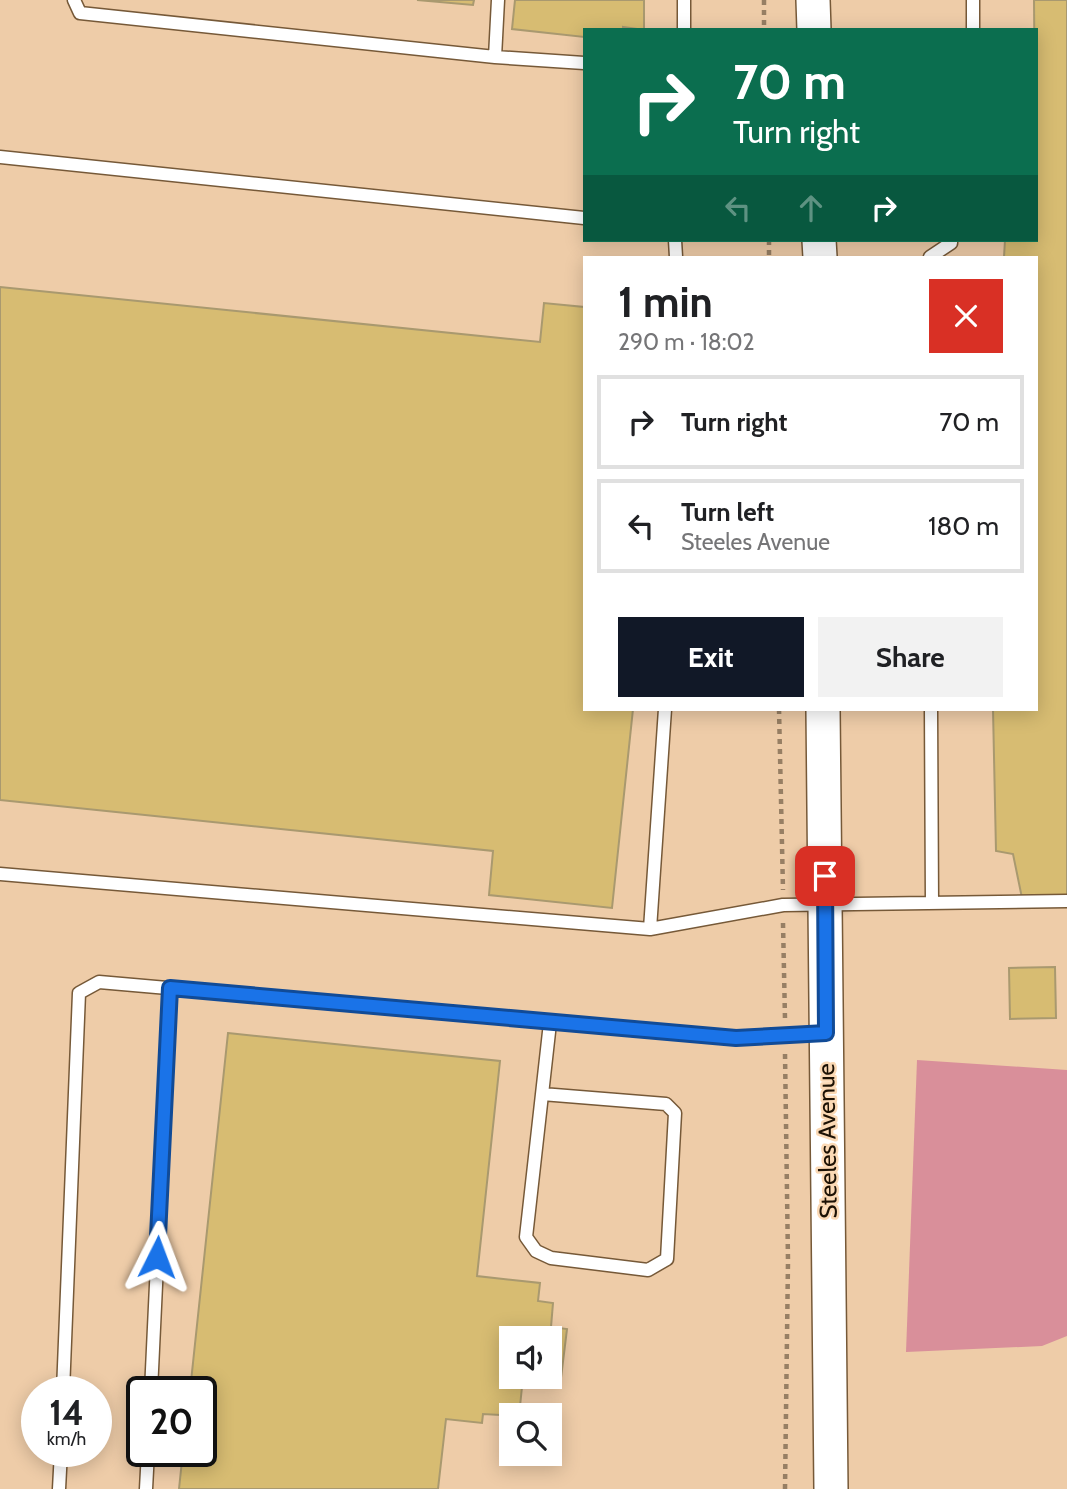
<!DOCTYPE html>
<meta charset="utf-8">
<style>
:root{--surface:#fff;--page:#f2f2f2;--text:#202124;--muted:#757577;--line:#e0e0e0;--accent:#111827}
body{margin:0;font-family:Cabin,sans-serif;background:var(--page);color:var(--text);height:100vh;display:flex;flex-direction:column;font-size:26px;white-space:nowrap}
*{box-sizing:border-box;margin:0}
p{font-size:23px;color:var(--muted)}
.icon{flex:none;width:38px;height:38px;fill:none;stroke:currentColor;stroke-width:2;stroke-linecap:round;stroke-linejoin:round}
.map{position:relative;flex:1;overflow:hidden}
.sheet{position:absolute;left:583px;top:256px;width:455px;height:455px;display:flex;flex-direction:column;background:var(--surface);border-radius:0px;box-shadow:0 4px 18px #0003}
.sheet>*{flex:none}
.hud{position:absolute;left:583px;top:28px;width:455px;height:214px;border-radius:0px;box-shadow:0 4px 18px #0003;background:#0b6e4f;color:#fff;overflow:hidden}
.tools{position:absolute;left:499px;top:1326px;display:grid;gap:14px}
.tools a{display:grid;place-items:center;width:63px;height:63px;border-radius:0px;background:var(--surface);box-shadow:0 4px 18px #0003;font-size:35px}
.speed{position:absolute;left:21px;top:1376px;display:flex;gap:14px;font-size:35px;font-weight:700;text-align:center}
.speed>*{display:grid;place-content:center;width:91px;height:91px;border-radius:50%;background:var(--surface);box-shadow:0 4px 18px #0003;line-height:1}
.speed small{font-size:18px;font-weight:400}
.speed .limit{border:4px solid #111;border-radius:10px;background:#fff;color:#111}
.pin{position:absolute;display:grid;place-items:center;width:60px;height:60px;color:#fff;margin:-30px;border-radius:14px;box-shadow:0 4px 10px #0006}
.me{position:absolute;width:77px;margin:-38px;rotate:3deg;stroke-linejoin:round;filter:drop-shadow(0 0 5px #0008)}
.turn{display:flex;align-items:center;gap:24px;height:147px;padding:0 35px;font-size:32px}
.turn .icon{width:91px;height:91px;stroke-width:2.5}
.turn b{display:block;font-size:49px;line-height:60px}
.lanes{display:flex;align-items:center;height:66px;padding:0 35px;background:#0003;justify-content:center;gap:35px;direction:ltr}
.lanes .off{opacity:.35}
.round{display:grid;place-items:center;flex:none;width:74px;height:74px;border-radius:0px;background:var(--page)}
.head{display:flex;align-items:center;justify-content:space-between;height:119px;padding:0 35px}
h1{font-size:42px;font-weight:800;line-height:52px}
.action{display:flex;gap:14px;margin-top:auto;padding:14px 35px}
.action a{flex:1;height:80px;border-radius:0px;background:var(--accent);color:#fff;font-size:28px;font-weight:800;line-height:80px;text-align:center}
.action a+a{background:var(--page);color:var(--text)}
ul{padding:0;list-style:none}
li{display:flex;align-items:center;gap:21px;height:94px;margin:0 14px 10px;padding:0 21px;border:4px solid var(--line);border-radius:0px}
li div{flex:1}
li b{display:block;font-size:26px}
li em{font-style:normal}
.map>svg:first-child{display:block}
.green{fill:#d98f9a}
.building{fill:#d7bc72;stroke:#a9996f;stroke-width:2}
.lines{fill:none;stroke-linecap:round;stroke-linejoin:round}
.service-casing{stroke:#765938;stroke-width:15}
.secondary-casing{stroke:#765938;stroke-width:36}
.path{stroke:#977f64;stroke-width:4.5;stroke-dasharray:5 5;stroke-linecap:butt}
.service{stroke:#fff;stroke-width:12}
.secondary{stroke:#fff;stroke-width:33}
.route-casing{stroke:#114b97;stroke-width:18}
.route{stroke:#1a73e8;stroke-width:12}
.labels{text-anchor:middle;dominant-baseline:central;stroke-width:5;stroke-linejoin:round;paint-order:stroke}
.street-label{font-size:24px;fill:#1c1104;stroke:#fbd9b5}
</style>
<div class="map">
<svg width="1067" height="1489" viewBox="0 0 1067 1489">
<rect width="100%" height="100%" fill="#eecca8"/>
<path class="green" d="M917,1060L1067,1070V1336L1042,1346L906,1352Z"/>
<path class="building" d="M417,0H474L473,5Z
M515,0H644V30L623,27V30H584V37L512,29Z
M1034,0H1067V897L1022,898L1013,854L996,851L993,709H1036V257H1004L1005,240H1036Z
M0,287L540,342L544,303L584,307V709H633L612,908L489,895L493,851L0,800Z
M1055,967L1056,1018L1010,1019L1009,968Z
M228,1033L500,1061L477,1276L540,1283L538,1301L553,1303L551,1327L567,1329L561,1378L550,1377V1339H511V1377H523L519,1416L483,1414L482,1423L446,1419L438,1489H179L183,1451H201V1391H190Z"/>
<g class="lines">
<g class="service-casing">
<path id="service" d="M74,0L80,13L495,57L584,63
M684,0V30
M973,0V30
M495,57L498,0
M0,157L584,218
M675,240L676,257
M930,257L951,243V240
M931,709L932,903
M0,874L650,929L783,905L1067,901
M650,929L665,709
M542,1094L666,1104L675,1113L667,1259L648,1270L551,1258L536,1251L526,1237L550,1023
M63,1391L79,993L99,982L736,1038L826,1033
M151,1391L170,988
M59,1489L61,1451
M146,1489L148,1451"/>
</g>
<g class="secondary-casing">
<path id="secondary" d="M813,0L814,30
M819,240L820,257
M823,709L831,1489"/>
</g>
<path class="path" d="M764,0V30
M769,240V257
M779,709L783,890
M783,923L785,1019
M785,1489L788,1261L785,1053"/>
<use href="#service" class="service"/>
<use href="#secondary" class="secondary"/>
</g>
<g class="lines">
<g class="route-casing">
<path id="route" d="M157,1257L170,988L736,1038L826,1033L825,876"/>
</g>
<use href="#route" class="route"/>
</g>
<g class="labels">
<g class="street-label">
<text transform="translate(827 1141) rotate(-91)">Steeles Avenue</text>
</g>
</g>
</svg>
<div class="tools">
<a><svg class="icon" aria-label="sound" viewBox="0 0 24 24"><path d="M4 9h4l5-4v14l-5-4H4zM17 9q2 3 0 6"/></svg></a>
<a><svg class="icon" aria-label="search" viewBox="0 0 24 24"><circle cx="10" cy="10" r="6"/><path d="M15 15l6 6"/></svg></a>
</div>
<div class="speed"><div>14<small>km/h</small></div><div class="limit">20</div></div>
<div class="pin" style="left:825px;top:876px;background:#d93025"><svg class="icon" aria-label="arrive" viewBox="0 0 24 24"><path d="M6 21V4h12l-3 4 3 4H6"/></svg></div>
<svg class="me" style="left:157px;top:1257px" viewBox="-20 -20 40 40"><path d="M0-17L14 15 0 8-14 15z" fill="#1a73e8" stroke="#fff" stroke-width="4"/></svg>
<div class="hud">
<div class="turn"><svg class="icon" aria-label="right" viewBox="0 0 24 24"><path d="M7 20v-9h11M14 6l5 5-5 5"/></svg><div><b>70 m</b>Turn right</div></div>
<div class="lanes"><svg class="icon off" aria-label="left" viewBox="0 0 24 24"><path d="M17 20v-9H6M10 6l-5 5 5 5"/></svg><svg class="icon off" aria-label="ahead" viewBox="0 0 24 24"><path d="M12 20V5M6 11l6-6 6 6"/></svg><svg class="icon" aria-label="right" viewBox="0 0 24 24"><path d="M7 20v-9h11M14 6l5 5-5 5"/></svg></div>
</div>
<section class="sheet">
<div class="head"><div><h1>1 min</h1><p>290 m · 18:02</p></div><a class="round" style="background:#d93025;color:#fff"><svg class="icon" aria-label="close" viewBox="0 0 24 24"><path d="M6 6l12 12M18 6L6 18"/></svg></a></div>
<ul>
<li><svg class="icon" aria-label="right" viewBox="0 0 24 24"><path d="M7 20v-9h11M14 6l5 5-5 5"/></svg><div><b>Turn right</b></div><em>70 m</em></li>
<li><svg class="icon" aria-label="left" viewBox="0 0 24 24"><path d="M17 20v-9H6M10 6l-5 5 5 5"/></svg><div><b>Turn left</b><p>Steeles Avenue</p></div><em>180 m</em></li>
</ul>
<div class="action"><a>Exit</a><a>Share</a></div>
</section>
</div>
